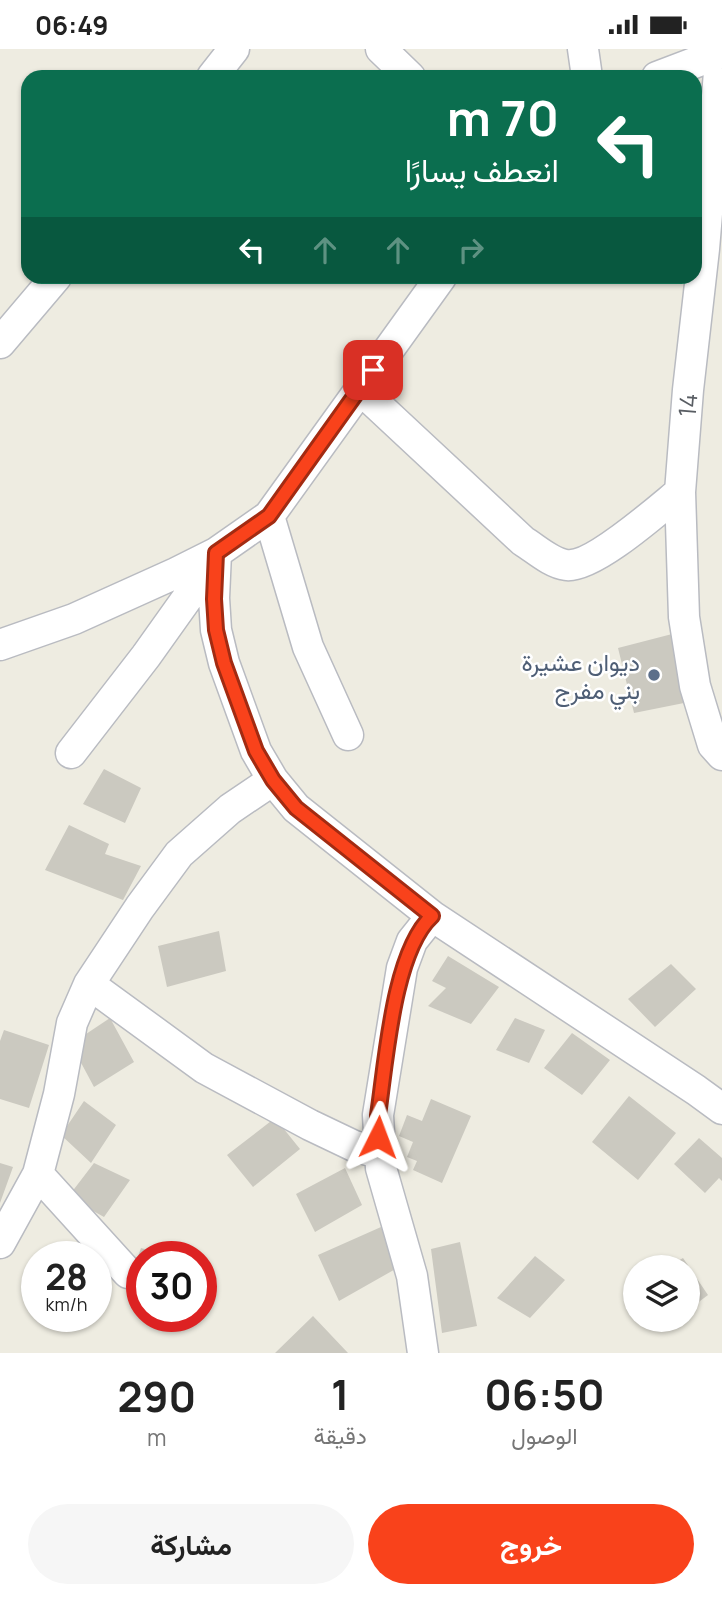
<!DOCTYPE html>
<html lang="ar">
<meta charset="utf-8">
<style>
:root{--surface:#fff;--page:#f6f6f6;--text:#222;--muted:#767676;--accent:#f9421b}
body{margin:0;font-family:Manrope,Vazirmatn,sans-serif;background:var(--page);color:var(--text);direction:rtl;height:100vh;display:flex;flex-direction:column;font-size:26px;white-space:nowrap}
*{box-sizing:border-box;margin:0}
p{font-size:23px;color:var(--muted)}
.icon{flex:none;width:38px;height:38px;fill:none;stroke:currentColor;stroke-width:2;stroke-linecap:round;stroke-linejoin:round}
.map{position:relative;height:1304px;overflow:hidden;direction:ltr}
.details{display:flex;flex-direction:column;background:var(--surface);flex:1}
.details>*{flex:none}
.banner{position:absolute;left:21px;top:21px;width:681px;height:214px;border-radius:21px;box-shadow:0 2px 5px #0004;direction:rtl;background:#0b6e4f;color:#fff;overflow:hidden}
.buttons{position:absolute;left:623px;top:1206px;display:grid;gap:14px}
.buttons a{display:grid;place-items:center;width:77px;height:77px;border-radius:50%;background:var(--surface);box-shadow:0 2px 5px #0004;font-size:35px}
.speed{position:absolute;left:21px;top:1192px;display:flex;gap:14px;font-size:35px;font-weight:700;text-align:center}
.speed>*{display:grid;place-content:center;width:91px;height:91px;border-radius:50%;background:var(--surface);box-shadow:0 2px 5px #0004;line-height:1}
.speed small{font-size:18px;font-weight:400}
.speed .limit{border:10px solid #d22;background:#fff;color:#111}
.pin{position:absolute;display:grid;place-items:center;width:60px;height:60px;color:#fff;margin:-30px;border-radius:14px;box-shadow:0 4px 10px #0006}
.me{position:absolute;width:77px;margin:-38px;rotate:3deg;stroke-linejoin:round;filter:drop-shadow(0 0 5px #0008)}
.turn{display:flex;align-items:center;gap:24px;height:147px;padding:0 28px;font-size:32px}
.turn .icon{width:91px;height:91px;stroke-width:2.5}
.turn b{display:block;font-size:49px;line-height:60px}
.lanes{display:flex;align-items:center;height:66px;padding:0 28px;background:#0003;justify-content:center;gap:35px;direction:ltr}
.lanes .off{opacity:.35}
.eta{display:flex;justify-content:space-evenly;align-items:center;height:119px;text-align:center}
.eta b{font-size:42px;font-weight:700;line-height:49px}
.cta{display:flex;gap:14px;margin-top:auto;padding:14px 28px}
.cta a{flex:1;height:80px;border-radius:42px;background:var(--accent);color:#fff;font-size:28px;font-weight:700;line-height:80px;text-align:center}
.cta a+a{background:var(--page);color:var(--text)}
.status{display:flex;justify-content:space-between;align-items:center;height:49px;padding:0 35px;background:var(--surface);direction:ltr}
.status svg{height:19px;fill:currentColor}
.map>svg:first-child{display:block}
.building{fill:#cbc9c0}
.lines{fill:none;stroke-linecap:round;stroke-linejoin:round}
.minor-casing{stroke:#b9bbc1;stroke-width:33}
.minor{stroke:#fff;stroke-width:30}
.route-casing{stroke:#a22b12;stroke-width:18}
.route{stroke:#f9421b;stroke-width:12}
.service-dot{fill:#5c6f8a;stroke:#fff;stroke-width:2.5}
.labels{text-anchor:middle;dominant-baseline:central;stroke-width:5;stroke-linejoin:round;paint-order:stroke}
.street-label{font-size:24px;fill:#595d63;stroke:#fff}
.service-label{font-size:24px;fill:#4e5e75;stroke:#fff;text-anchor:end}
</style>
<div class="status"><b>06:49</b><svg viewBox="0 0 49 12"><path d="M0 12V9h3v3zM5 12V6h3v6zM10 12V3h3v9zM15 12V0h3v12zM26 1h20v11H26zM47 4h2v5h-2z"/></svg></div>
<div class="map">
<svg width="722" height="1304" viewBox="0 0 722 1304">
<rect width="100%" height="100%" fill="#eeece1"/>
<path class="building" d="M676,584L689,653L634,664L618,599Z
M104,720L141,739L125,774L83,755Z
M69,776L109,795L105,805L141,817L123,851L45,821Z
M219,882L226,922L167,938L158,897Z
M448,907L499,938L471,975L428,957L446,939L432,932Z
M671,915L696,940L655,978L628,950Z
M110,969L134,1013L94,1038L71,995Z
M515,969L545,981L529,1014L496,1001Z
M4,981L49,996L29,1059L0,1050V992Z
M572,984L610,1011L582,1046L544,1019Z
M629,1047L676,1084L638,1131L592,1093Z
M431,1050L471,1067L442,1134L413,1121L417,1112L407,1108L413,1093L399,1087L407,1066L422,1072Z
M84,1052L116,1076L91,1114L61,1086Z
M275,1069L300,1100L253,1138L227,1106Z
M699,1089L722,1109V1132L719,1129L705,1144L674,1115Z
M0,1114L13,1118L0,1154Z
M94,1114L130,1131L104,1168L68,1148Z
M345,1119L362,1156L315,1183L296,1145Z
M381,1178L399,1218L339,1252L318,1206Z
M87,1190L96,1208H58Z
M460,1193L477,1277L442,1284L431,1200Z
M141,1199L168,1207L142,1208V1241L128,1236Z
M535,1207L565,1231L530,1269L497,1249Z
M96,1208L111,1237L96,1246Z
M683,1209L708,1246L688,1261V1218H668Z
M37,1220V1263L22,1229Z
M313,1267L348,1304H275Z"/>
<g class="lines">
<g class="minor-casing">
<path id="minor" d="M381,0L410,28
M583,0L587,28
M721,0L704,200L688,341L680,443L684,568L695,637L713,696L722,706
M212,28L234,0
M657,28L720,4
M0,294L56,228
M360,340L523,492C536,500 551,514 566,516C592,520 659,460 680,443
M269,467L308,598L348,686
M216,504L214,549L216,581L224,614L256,702L273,731L296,759L432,867L696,1041L722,1060
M0,596L74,570L176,524L216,504L269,467L441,228
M71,704L146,607L188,548L197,534L201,512
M89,935L204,1019L310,1076L354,1097L378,1104
M38,1125L128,1224
M0,1194L38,1125L59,1045L72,974L89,935L140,858L179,805L230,760L273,731
M423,1304L412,1227L381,1119L378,1066L402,919L412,892L432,867"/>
</g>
<use href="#minor" class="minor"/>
</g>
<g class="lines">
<g class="route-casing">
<path id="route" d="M373,321L269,467L216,504L214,550L216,581L224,614L256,702L273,731L296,759L432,867C393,903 386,1013 378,1066V1088"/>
</g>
<use href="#route" class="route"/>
</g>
<circle class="service-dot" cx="654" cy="626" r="7"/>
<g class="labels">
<g class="street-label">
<text transform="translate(687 356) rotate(-85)">14</text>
</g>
<g class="service-label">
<text x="640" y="612">ديوان عشيرة<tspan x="640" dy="28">بني مفرج</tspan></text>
</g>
</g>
</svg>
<div class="buttons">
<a><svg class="icon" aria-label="layers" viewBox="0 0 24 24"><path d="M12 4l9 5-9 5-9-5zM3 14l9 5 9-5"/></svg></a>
</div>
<div class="speed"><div>28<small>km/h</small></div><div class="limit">30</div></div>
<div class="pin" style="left:373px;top:321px;background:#d93025"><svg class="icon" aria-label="arrive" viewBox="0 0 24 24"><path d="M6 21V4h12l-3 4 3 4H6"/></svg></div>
<svg class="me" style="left:378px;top:1088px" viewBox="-20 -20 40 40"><path d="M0-17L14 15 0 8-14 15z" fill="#f9421b" stroke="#fff" stroke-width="4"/></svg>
<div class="banner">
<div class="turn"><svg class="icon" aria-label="left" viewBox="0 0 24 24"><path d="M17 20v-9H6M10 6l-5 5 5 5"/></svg><div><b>70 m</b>انعطف يسارًا</div></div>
<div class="lanes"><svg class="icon" aria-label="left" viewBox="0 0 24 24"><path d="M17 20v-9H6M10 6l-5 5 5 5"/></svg><svg class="icon off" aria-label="ahead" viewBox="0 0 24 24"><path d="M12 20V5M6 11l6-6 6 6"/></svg><svg class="icon off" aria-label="ahead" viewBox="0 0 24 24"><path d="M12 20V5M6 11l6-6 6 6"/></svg><svg class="icon off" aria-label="right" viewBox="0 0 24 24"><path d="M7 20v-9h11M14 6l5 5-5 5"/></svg></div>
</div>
</div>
<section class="details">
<div class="eta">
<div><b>06:50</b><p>الوصول</p></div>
<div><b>1</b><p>دقيقة</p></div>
<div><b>290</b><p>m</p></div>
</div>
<div class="cta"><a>خروج</a><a>مشاركة</a></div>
</section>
